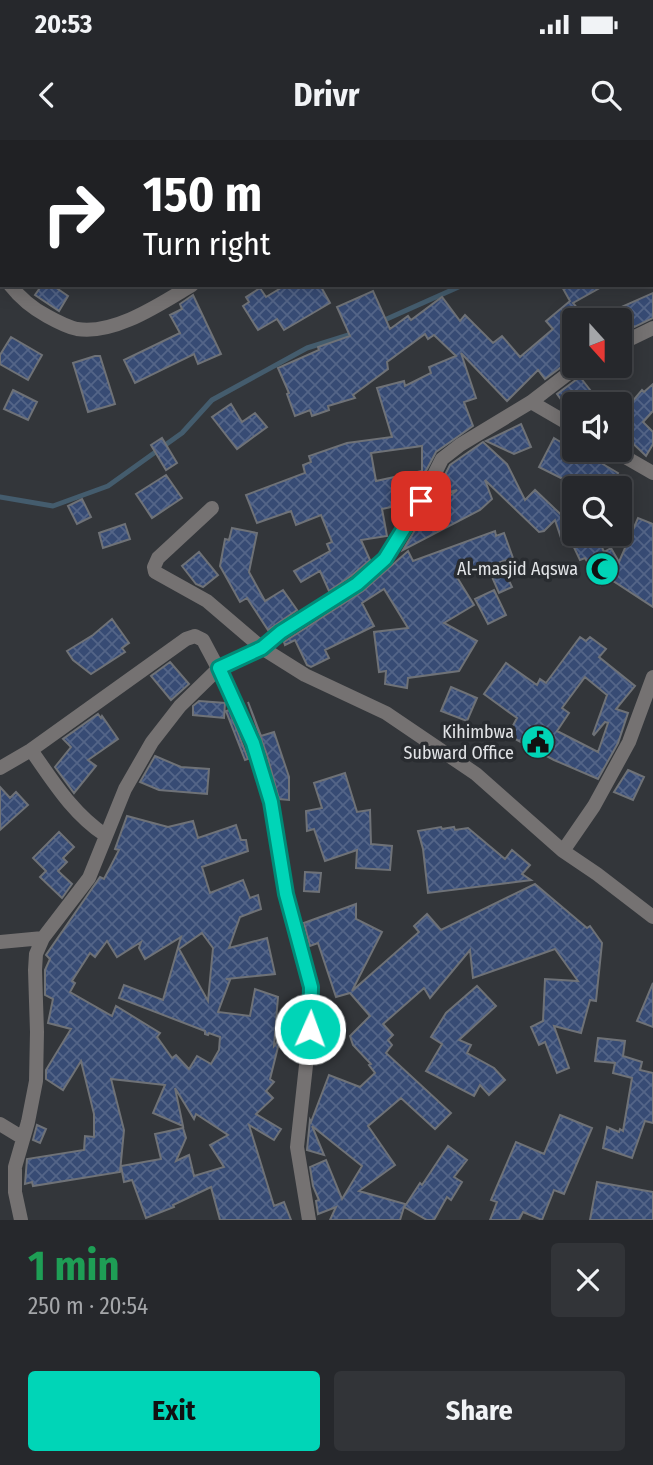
<!DOCTYPE html>
<meta charset="utf-8">
<style>
:root{--surface:#26282c;--page:#323438;--text:#f1f3f6;--muted:#a4a6a9;--line:#424448;--accent:#00d5b7}
body{margin:0;font-family:"Fira Sans Condensed",sans-serif;background:var(--page);color:var(--text);height:100vh;display:flex;flex-direction:column;font-size:26px;white-space:nowrap}
*{box-sizing:border-box;margin:0}
p{font-size:23px;color:var(--muted)}
.icon{flex:none;width:38px;height:38px;fill:none;stroke:currentColor;stroke-width:2;stroke-linecap:round;stroke-linejoin:round}
.map{position:relative;height:1080px;overflow:hidden}
.details{display:flex;flex-direction:column;background:var(--surface);flex:1}
.details>*{flex:none}
.top-card{position:absolute;left:0px;top:0px;width:654px;height:147px;box-shadow:0 4px 18px #0003,0 0 0 2px var(--line);background:#202124;color:#fff;overflow:hidden}
.needle{width:46px;rotate:159deg}
.controls{position:absolute;left:562px;top:168px;display:grid;gap:14px}
.controls a{display:grid;place-items:center;width:70px;height:70px;border-radius:7px;background:var(--surface);box-shadow:0 4px 18px #0003,0 0 0 2px var(--line);font-size:35px}
.pin{position:absolute;display:grid;place-items:center;width:60px;height:60px;color:#fff;margin:-30px;border-radius:14px;box-shadow:0 4px 10px #0006}
.me{position:absolute;width:77px;margin:-38px;rotate:2deg;stroke-linejoin:round;filter:drop-shadow(0 0 5px #0008)}
.turn{display:flex;align-items:center;gap:24px;height:147px;padding:0 28px;font-size:32px}
.turn .icon{width:91px;height:91px;stroke-width:2.5}
.turn b{display:block;font-size:49px;line-height:60px}
.round{display:grid;place-items:center;flex:none;width:74px;height:74px;border-radius:7px;background:var(--page)}
.overview{display:flex;align-items:center;justify-content:space-between;height:119px;padding:0 28px}
h1{font-size:42px;font-weight:700;line-height:52px;color:#1e9e55}
.action{display:flex;gap:14px;margin-top:auto;padding:14px 28px}
.action a{flex:1;height:80px;border-radius:7px;background:var(--accent);color:#111;font-size:28px;font-weight:700;line-height:80px;text-align:center}
.action a+a{background:var(--page);color:var(--text)}
.status{display:flex;justify-content:space-between;align-items:center;height:49px;padding:0 35px;background:var(--surface);direction:ltr}
.status svg{height:19px;fill:currentColor}
header{display:flex;justify-content:space-between;align-items:center;height:91px;padding:0 28px;background:var(--surface);font-size:32px;font-weight:700}
.map>svg:first-child{display:block}
.lines{fill:none;stroke-linecap:round;stroke-linejoin:round}
.stream{stroke:#445c6d;stroke-width:5}
.building{fill:url(#building-cross-hatch);stroke:#6f7277;stroke-width:2;fill-rule:evenodd}
.minor{stroke:#757272;stroke-width:14}
.route-casing{stroke:#008a77;stroke-width:18}
.route{stroke:#00d5b7;stroke-width:12}
.labels{text-anchor:middle;dominant-baseline:central;stroke-width:7;stroke-linejoin:round;paint-order:stroke}
.poi-label{font-size:18px;fill:#e2e4e7;stroke:#292c30;text-anchor:end}
</style>
<div class="status"><b>20:53</b><svg viewBox="0 0 49 12"><path d="M0 12V9h3v3zM5 12V6h3v6zM10 12V3h3v9zM15 12V0h3v12zM26 1h20v11H26zM47 4h2v5h-2z"/></svg></div>
<header><svg class="icon" aria-label="back" viewBox="0 0 24 24"><path d="M15 5l-7 7 7 7"/></svg>Drivr<svg class="icon" aria-label="search" viewBox="0 0 24 24"><circle cx="10" cy="10" r="6"/><path d="M15 15l6 6"/></svg></header>
<div class="map">
<svg width="653" height="1080" viewBox="0 0 653 1080">
<defs>
<pattern id="building-cross-hatch" width="8" height="8" patternUnits="userSpaceOnUse" patternTransform="scale(1.75)"><rect width="8" height="8" fill="#374b74"/><path d="M0 0l8 8M0 8l8-8" fill="none" stroke="#546588"/></pattern>
</defs>
<rect width="100%" height="100%" fill="#33363a"/>
<g class="lines">
<path class="stream" d="M653,8V7
M380,182L463,145
M0,357L53,366L108,346L182,293L212,260L307,208L355,193"/>
</g>
<path class="building" d="M42,145H52L68,156L59,171L35,155Z
M286,145H320L330,163L284,190L277,179L258,190L243,166L249,162L246,157L260,148L266,157Z
M561,145H605L573,163L587,180H574V204L562,214L568,222L545,239L538,230L507,261L461,213L476,258L464,262L473,286L436,312L409,363L382,369L387,396L361,400L370,420L351,436L329,451L320,431L301,442L294,431L330,411L327,404L332,402L321,375L296,385L291,371L257,383L246,355L305,333L303,325L311,322L309,316L347,303L392,297L377,248L404,241L405,246L431,233L429,227L456,216L434,195L428,199L425,194L387,222L388,229L353,255L355,258L328,266L329,270L312,276L310,270L295,276L287,254L289,253L278,228L319,210L318,207L350,196L337,167L373,151L390,189L408,176L411,180L442,157L460,181L465,175L493,203L502,196L520,217L553,189L546,181L570,161ZM422,306V331L376,341L371,313Z
M653,153V178L620,194V180H605L618,171L617,169Z
M193,155L221,214L198,224L194,214L135,243L124,220L180,193L170,175L182,169L180,164Z
M11,197L42,215L28,240L0,224V215Z
M95,216H100L115,264L88,272L73,223Z
M580,237L601,264H574L568,269L557,254Z
M653,244V271L643,282L653,292V304L646,316L620,291V276L642,250L644,252Z
M13,250L37,262L28,280L4,269Z
M231,264L242,282L255,273L267,287L237,309L212,277Z
M521,284L531,307L514,314L486,301Z
M162,298L177,323L166,330L151,305Z
M554,298L574,310L584,313L586,311L598,317L596,320L618,333L609,348H566L569,342L539,327Z
M483,302L507,324L525,360L535,350L574,387V394H590L591,398L597,396L604,412L611,408L619,422L638,378L653,384V467L610,439L601,445L585,418L580,420L571,401L563,404L555,380L544,391L539,392L485,340L492,359L480,370L403,410L421,380L457,350L434,356L450,325Z
M166,335L182,358L152,378L136,354Z
M82,359L91,377L77,384L68,366Z
M125,384L130,399L103,408L99,393Z
M232,388L257,393L249,432L265,461L283,450L297,470L268,490L247,458L240,462L220,426L225,399L229,400Z
M495,391L496,396L504,393L513,418L500,422L512,447L499,453L486,423L455,434L474,465L444,483L477,501L459,531L408,538L407,548L385,544L386,531L379,532L374,492L408,488L384,449L362,463L374,486L325,510L329,518L311,527L307,525L295,500L285,505L284,502L287,500L363,451L408,411L413,421Z
M199,412L218,435L203,447L196,444L182,426Z
M494,450L506,475L488,484L475,459Z
M112,479L129,503L122,508L125,512L91,534L73,520L67,511L93,495Z
M580,497L586,501L590,497L606,509L599,517L635,546L616,569L628,573L618,603L598,639L554,620L508,595L517,578L484,554L506,523L537,545L540,539L546,543ZM585,537L607,555L593,594L594,595L605,582L608,583L598,612L557,591L569,573L562,568Z
M170,522L189,544L171,560L151,536Z
M451,547L477,558L467,581L441,571Z
M199,561L225,563L224,578L193,575V566Z
M248,562L261,596L274,592L289,637V660L279,659L267,615Z
M229,570L248,619L245,620L226,571Z
M98,574L101,578L102,576L118,599L88,620L96,626L74,653L55,627L71,607L63,599Z
M155,616L181,627L209,629L207,654L159,650L140,642Z
M628,630L644,637L633,660L614,652Z
M345,633L357,672L370,670L371,704L392,706L390,730L356,728L357,710L325,721L314,689L307,691L306,671L322,668L314,643Z
M0,647L10,658L16,652L28,665L0,690Z
M127,676L168,687L193,681L198,698L236,685L241,700H246L248,711L202,727L210,753L243,740L250,758L258,755L261,769L240,777L229,808L267,798L275,834L226,839L230,840L218,872L250,876L255,849L278,857L274,906L280,899L270,939L274,942L266,951L273,958L256,974L281,989L274,1000L249,985L274,1066L284,1062L291,1080H220L211,1047L173,1065L174,1067L146,1078L132,1040L124,1042L121,1026L161,1019L155,994L183,988L186,998L176,1021L189,1015L194,1036L224,1027L210,1005L228,995L196,974L194,979L175,948L183,986L153,973L165,945L111,939L124,990L120,1032L33,1046L32,1042L25,1044L27,1019L84,1010L85,996L94,997V974L81,921L63,950L46,939V930L71,889L48,883L53,859L45,855V830L50,819L46,815L100,737L104,739L119,710L115,709ZM202,793L213,808L208,861L179,809ZM181,797L163,860L124,845L119,858L205,891V894L208,895L209,893L220,897L219,910L211,924L197,916L189,929L176,915L172,918L157,897L160,893L116,866L112,876L70,852L75,843L72,841L90,813L95,817L107,801L117,817L141,802L139,808L145,819Z
M441,687L442,689L454,687L455,690L468,688L505,719L512,710L530,725L522,734L531,740L428,753L423,709L418,691Z
M59,692L74,707L63,718L67,722L58,731L72,744L62,758L40,737L46,731L33,718Z
M305,732L321,733L319,752L304,751Z
M535,744L587,788L590,786L602,803L596,861L590,860L581,893L554,886L569,928L557,933L545,902L539,905L531,887L543,881L545,839L578,841L555,809L473,838L470,810L430,858L424,848L383,884L393,895L388,900L392,905L386,913L451,973L435,989L401,958L368,986L395,1025L359,1051L405,1064V1066L420,1043L422,1045L448,1006L467,1020L454,1037L462,1042L451,1060L447,1057L434,1080H427L404,1067L400,1080H330L336,1067L318,1074L316,1061L319,1060L313,1046L310,1027L326,1020L342,1059L362,1026L312,986L324,1015L307,1010L310,980L311,982L329,935L360,947L375,933L369,925L371,924L353,905L350,896L370,876L350,853L336,857L318,803L310,806L304,783L356,764V779L382,792L352,851L419,792L414,786L427,774L441,790Z
M653,843V887L637,881Z
M477,846L496,866L459,900L471,905L467,913L494,928L505,940L489,955L480,945L474,956L426,931L442,904L431,897L446,873Z
M320,870L330,878L320,890Z
M301,875L300,888L299,900L288,890Z
M598,898L625,901L623,916L642,922L640,930L653,933V983L645,981L632,1018L603,1008L607,987L619,992L620,989L623,991L632,938L613,933L615,923L595,921Z
M560,975L592,988L564,1054L554,1050L542,1080L523,1072L519,1080H490L497,1062L491,1060L516,1002L544,1014Z
M37,985L46,989L40,1003L33,1000Z
M597,1042L653,1052V1080H590Z"/>
<g class="lines">
<path class="minor" d="M320,0V2
M33,2L34,0
M413,2L415,0
M10,145C21,159 32,168 47,176C56,181 67,187 77,189C115,195 160,164 192,145
M620,204L653,188
M531,262L574,287
M613,310L653,333
M212,368L158,418L154,427L155,432L207,461L262,508L305,535L386,573L476,634L563,711L597,734L653,777
M31,610C53,641 72,673 105,695
M0,628L31,610L186,499L195,496L203,500L237,564L258,618L270,662L286,754L311,847L310,889L297,1007L309,1080
M563,711L594,666L629,602L653,537
M0,802L43,798
M0,984L23,998
M21,1080L15,1052V1027L28,982L36,941L37,892L35,830L36,814L43,798L89,738L125,649L152,602L180,566L219,528L262,508L281,492L357,444L385,420L421,361L442,319L460,305L531,262L578,226"/>
</g>
<g class="lines">
<g class="route-casing">
<path id="route" d="M310,889L311,847L286,754L271,662L253,603L219,528L262,508L281,492L357,444L385,419L421,361"/>
</g>
<use href="#route" class="route"/>
</g>
<defs>
<g id="mosque-disc" transform="scale(1.75)"><circle r="9.5" fill="#00d5b7" stroke="#292c30"/><path d="M3.5-4.9A6 6 0 1 0 3.5 4.9A5 5 0 1 1 3.5-4.9Z" fill="#111"/></g>
<g id="civic-disc" transform="scale(1.75)"><circle r="9.5" fill="#00d5b7" stroke="#292c30"/><path d="M-.6-6.5H3V-4.5H.6V-3L4-1V1h2V6H-6V1h2V-1L-.6-3ZM-1.2 2.5V6h2.4V2.5Z" fill="#111"/></g>
</defs>
<g fill-rule="evenodd">
<use href="#mosque-disc" x="602" y="429"/>
<use href="#civic-disc" x="538" y="602"/>
</g>
<g class="labels">
<g class="poi-label">
<text x="578" y="429">Al-masjid Aqswa</text>
<text x="514" y="592">Kihimbwa<tspan x="514" dy="21">Subward Office</tspan></text>
</g>
</g>
</svg>
<div class="controls">
<a><svg class="needle" viewBox="-14 -14 28 28"><path d="M0-13l5 13h-10z" fill="#e53935"/><path d="M0 13l5-13h-10z" fill="#a4a6a9"/></svg></a>
<a><svg class="icon" aria-label="sound" viewBox="0 0 24 24"><path d="M4 9h4l5-4v14l-5-4H4zM17 9q2 3 0 6"/></svg></a>
<a><svg class="icon" aria-label="search" viewBox="0 0 24 24"><circle cx="10" cy="10" r="6"/><path d="M15 15l6 6"/></svg></a>
</div>
<div class="pin" style="left:421px;top:361px;background:#d93025"><svg class="icon" aria-label="arrive" viewBox="0 0 24 24"><path d="M6 21V4h12l-3 4 3 4H6"/></svg></div>
<svg class="me" style="left:310px;top:889px" viewBox="-20 -20 40 40"><circle r="17" fill="#00d5b7" stroke="#fff" stroke-width="3"/><path d="M0-11L8 9 0 5-8 9z" fill="#fff"/></svg>
<div class="top-card">
<div class="turn"><svg class="icon" aria-label="right" viewBox="0 0 24 24"><path d="M7 20v-9h11M14 6l5 5-5 5"/></svg><div><b>150 m</b>Turn right</div></div>
</div>
</div>
<section class="details">
<div class="overview"><div><h1>1 min</h1><p>250 m · 20:54</p></div><a class="round"><svg class="icon" aria-label="close" viewBox="0 0 24 24"><path d="M6 6l12 12M18 6L6 18"/></svg></a></div>
<div class="action"><a>Exit</a><a>Share</a></div>
</section>
